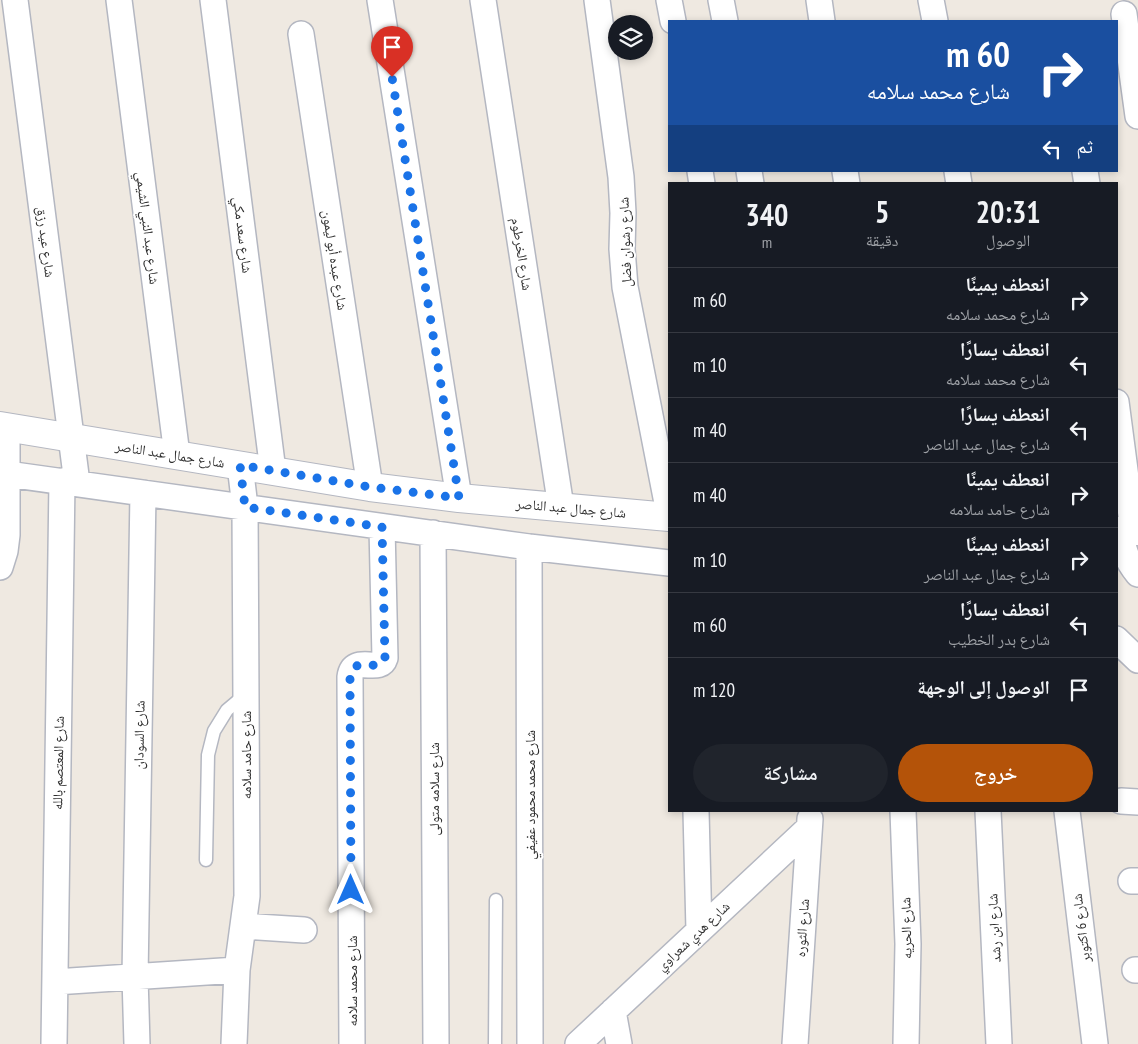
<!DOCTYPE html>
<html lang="ar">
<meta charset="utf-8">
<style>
:root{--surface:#171b24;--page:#20242c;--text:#f1f3f6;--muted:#9ea1a6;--line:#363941;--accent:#b45309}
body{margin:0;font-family:"PT Sans Narrow","Noto Naskh Arabic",sans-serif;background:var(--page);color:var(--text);direction:rtl;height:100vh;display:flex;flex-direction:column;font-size:19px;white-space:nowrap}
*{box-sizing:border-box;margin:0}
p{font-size:16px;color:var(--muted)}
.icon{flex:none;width:28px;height:28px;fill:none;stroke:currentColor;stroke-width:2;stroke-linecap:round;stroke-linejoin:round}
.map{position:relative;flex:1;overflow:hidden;direction:ltr}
.details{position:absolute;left:668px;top:182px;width:450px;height:630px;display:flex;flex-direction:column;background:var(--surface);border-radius:0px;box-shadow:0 2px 8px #0003;direction:rtl}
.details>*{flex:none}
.top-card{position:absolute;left:668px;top:20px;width:450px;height:152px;border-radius:0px;box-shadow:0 2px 8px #0003;direction:rtl;background:#1a4fa0;color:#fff;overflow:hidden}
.buttons{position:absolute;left:608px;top:15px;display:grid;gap:10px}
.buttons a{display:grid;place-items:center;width:45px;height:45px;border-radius:50%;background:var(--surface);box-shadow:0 2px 8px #0003;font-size:25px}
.pin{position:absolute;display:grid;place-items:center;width:42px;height:42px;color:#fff;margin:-51px -21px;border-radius:50% 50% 50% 0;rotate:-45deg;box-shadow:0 0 5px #0007}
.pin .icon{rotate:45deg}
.me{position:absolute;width:55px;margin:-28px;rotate:0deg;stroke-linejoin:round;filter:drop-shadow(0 0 4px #0008)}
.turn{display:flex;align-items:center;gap:18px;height:105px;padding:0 25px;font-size:22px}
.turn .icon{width:65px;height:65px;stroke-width:2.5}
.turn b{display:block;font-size:35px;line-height:42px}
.then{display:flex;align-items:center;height:48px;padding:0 25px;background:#0003;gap:10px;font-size:19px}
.eta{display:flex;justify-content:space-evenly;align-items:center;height:85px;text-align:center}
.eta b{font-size:30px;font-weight:600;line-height:35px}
.cta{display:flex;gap:10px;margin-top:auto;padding:10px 25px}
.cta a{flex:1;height:58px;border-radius:30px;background:var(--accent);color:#fff;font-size:20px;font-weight:600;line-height:58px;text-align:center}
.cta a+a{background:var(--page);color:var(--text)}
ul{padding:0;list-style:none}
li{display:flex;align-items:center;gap:15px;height:65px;padding:0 25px;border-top:1px solid var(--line)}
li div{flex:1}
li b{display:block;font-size:19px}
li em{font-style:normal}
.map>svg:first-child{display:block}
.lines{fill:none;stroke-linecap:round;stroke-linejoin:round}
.lane-casing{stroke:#b4b7c1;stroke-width:15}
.street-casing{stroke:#b4b7c1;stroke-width:28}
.secondary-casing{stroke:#b4b7c1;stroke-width:30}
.lane{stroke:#fff;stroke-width:12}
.street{stroke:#fff;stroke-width:25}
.secondary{stroke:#fff;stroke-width:28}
.route{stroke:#1a73e8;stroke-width:9;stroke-dasharray:0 16.2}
.labels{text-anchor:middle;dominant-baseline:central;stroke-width:4;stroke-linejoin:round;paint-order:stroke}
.street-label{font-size:14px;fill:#2e2e2e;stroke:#fff}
</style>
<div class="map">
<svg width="1138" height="1044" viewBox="0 0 1138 1044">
<rect width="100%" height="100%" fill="#efe9e1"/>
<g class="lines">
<g class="lane-casing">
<path id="lane" d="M206,860L208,755L214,731L227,710L246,694
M495,1044L496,900"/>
</g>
<g class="street-casing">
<path id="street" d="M15,0L77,483
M119,0L177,455
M213,0L273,471
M380,0L459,498
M483,0L561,507
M597,0L621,177L623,213L622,249L625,287L669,513
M669,0L673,21
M721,0L725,21
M819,0L822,21
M931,0L935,21
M1124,14L1138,116
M301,34L370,487
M700,171L702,184
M749,171L751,184
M845,171L847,184
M957,171L959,184
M1085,171L1087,184
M1116,402L1133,531
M0,473L529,547L669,563
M1121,531C1123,550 1126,559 1138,574
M433,533L436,1044
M529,547L530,1044
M0,567L5,551L7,535V427
M1116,639L1138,660
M1121,801L1138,802
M696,811L699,931
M903,811L908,944L906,1044
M988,811L999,1044
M1067,811L1095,1044
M1131,881H1138
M243,926L304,930
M1135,970H1138
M55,982L237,970
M613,1011L619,1044
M54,1044L62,481
M137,1044L135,977L143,493
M234,1044L237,970L247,896L245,507L240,465
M352,1044L350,677C353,653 380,675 385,658L382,527
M578,1044L809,828
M795,1044L810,819"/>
</g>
<g class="secondary-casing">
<path id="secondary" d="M0,426L370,487L459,498L669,517
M1116,531H1138"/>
</g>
<use href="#lane" class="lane"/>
<use href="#street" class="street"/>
<use href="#secondary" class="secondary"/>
</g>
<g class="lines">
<path class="route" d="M351,890L350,677C353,653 380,675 385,658L382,527L245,507L240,465L370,487L459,498L392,77"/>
</g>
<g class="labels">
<g class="street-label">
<text transform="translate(148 228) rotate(83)">شارع عبد النبي الشيمي</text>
<text transform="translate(243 235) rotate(83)">شارع سعد مكي</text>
<text transform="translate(46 242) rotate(83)">شارع عيد رزق</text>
<text transform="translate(625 242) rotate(-92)">شارع رشوان فضل</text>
<text transform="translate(522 254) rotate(81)">شارع الخرطوم</text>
<text transform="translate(335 260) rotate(81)">شارع عبده أبو ليمون</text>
<text transform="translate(170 454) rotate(9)">شارع جمال عبد الناصر</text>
<text transform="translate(571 508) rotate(5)">شارع جمال عبد الناصر</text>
<text transform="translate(139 735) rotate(-89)">شارع السودان</text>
<text transform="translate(246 755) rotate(-90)">شارع حامد سلامه</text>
<text transform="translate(58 763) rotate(-89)">شارع المعتصم بالله</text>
<text transform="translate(434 789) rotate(-90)">شارع سلامه متولى</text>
<text transform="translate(530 795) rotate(-90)">شارع محمد محمود عفيفي</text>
<text transform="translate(802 928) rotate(-86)">شارع الثوره</text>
<text transform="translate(906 928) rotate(-91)">شارع الحريه</text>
<text transform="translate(994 928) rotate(-93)">شارع ابن رشد</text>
<text transform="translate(1081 928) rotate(-97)">شارع 6 اكتوبر</text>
<text transform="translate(693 936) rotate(-43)">شارع هدي شعراوي</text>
<text transform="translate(352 981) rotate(-90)">شارع محمد سلامه</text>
</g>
</g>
</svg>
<div class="buttons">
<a><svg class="icon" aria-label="layers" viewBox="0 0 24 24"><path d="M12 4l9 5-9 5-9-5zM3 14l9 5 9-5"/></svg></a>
</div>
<div class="pin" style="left:392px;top:77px;background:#d93025"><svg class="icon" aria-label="arrive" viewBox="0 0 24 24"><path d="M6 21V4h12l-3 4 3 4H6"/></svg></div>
<svg class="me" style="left:351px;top:890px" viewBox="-20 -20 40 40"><path d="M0-17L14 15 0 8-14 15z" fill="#1a73e8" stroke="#fff" stroke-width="4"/></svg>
<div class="top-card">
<div class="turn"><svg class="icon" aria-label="right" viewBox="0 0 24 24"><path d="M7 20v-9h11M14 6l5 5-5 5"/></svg><div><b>60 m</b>شارع محمد سلامه</div></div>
<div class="then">ثم<svg class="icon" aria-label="left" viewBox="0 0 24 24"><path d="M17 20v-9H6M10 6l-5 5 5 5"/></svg></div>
</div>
<section class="details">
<div class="eta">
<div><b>20:31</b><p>الوصول</p></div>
<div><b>5</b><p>دقيقة</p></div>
<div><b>340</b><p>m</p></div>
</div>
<ul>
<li><svg class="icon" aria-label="right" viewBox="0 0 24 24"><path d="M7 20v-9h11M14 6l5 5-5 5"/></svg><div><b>انعطف يمينًا</b><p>شارع محمد سلامه</p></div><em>60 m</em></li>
<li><svg class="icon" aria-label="left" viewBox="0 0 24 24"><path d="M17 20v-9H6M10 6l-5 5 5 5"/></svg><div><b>انعطف يسارًا</b><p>شارع محمد سلامه</p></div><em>10 m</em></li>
<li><svg class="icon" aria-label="left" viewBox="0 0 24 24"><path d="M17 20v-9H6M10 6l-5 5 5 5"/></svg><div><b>انعطف يسارًا</b><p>شارع جمال عبد الناصر</p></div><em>40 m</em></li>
<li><svg class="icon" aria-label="right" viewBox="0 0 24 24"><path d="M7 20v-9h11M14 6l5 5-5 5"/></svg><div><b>انعطف يمينًا</b><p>شارع حامد سلامه</p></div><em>40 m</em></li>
<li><svg class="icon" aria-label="right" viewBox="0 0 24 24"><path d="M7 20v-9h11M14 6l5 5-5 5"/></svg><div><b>انعطف يمينًا</b><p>شارع جمال عبد الناصر</p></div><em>10 m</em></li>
<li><svg class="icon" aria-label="left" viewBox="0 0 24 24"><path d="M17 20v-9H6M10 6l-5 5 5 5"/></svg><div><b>انعطف يسارًا</b><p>شارع بدر الخطيب</p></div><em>60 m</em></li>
<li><svg class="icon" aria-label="arrive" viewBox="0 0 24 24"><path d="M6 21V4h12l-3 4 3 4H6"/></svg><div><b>الوصول إلى الوجهة</b></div><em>120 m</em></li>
</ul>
<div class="cta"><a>خروج</a><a>مشاركة</a></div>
</section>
</div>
